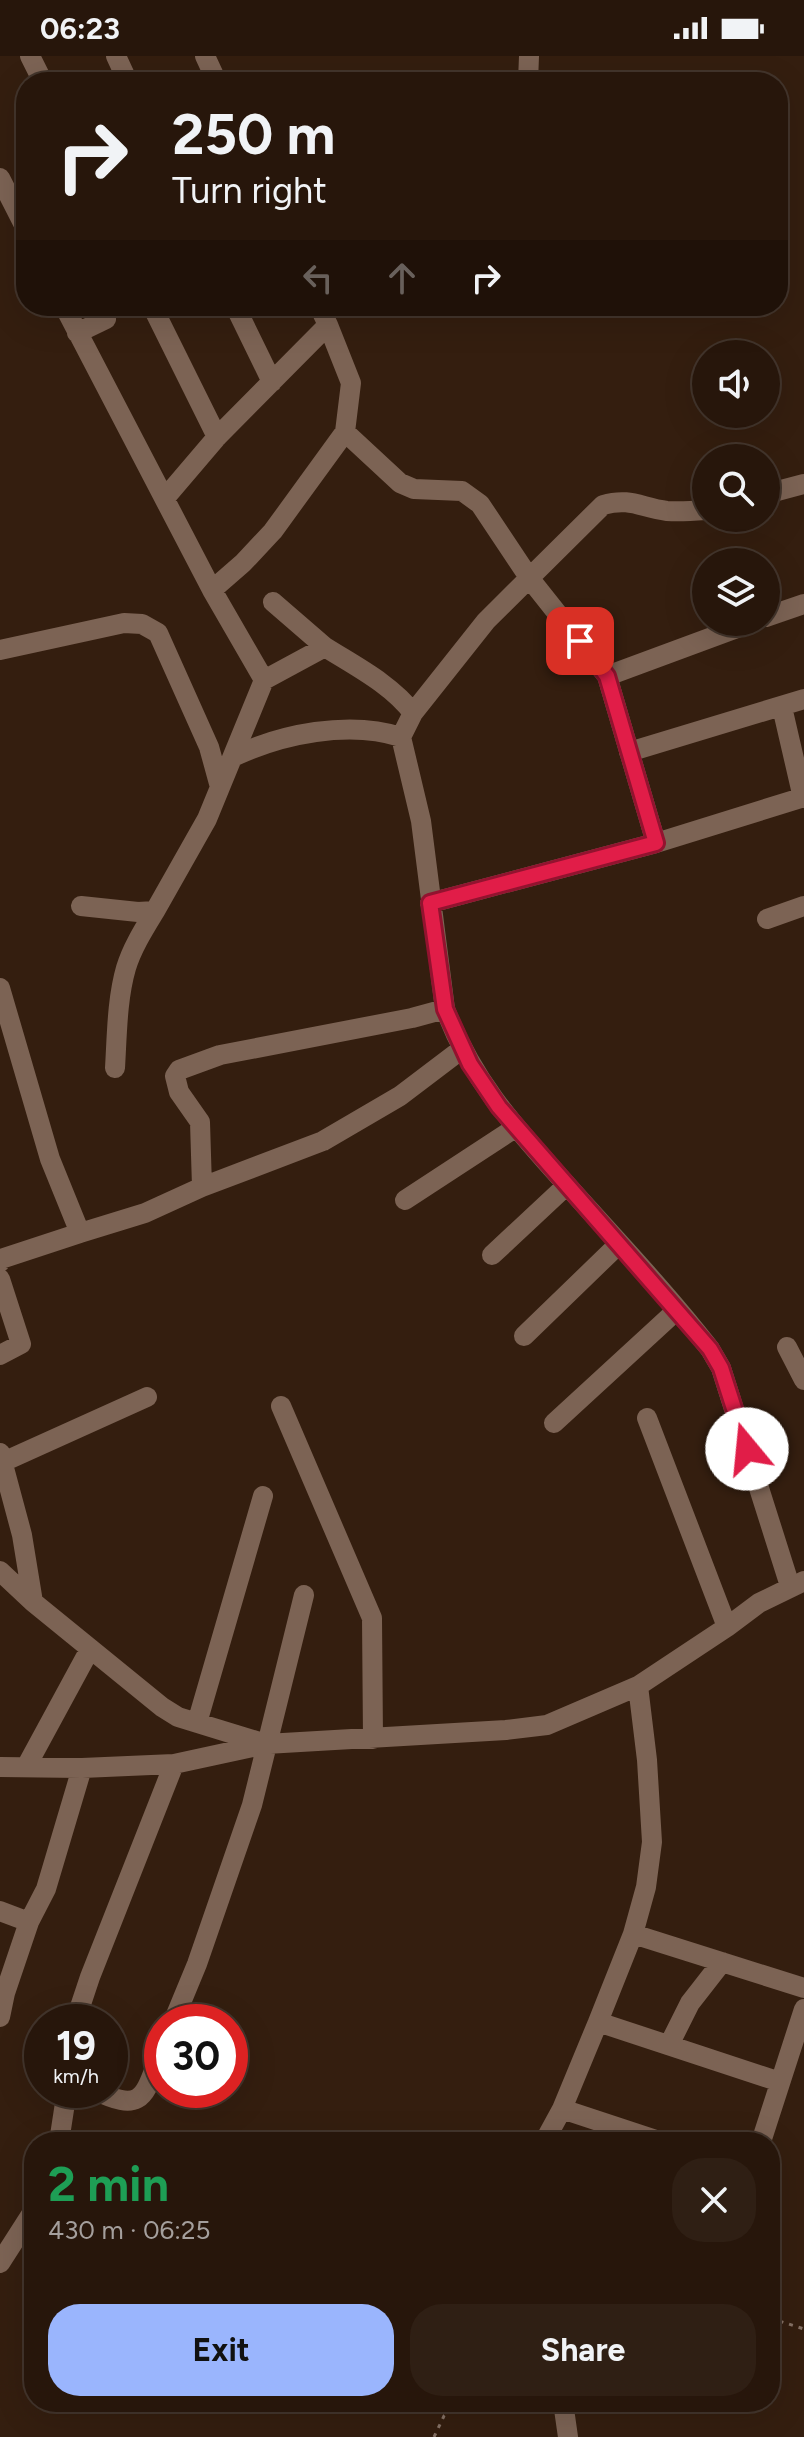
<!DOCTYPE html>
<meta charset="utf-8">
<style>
:root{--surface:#27160b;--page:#2f1f14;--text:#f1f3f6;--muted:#a49f9d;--line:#43352c;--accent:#9ab5fd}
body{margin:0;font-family:Figtree,sans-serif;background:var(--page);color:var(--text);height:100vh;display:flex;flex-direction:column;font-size:30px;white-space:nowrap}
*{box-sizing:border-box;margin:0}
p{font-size:26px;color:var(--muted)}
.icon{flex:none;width:44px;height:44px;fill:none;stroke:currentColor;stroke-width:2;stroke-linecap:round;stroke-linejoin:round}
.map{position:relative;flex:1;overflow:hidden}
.sheet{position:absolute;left:24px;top:2076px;width:756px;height:280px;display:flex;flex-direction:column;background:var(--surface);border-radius:32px;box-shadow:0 8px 32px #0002,0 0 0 2px var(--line)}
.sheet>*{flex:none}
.top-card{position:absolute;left:16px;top:16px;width:772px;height:244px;border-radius:32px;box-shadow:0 8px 32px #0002,0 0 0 2px var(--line);background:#27160b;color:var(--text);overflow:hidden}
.tools{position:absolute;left:692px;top:284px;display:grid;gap:16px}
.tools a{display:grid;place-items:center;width:88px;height:88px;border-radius:50%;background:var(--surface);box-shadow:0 8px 32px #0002,0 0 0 2px var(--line);font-size:40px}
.speed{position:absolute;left:24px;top:1948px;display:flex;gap:16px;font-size:40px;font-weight:700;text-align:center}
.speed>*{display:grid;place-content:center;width:104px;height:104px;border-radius:50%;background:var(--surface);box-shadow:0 8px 32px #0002,0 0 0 2px var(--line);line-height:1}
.speed small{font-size:20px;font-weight:400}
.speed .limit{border:12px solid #d22;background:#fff;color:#111}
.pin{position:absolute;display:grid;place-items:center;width:68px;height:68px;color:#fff;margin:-34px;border-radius:16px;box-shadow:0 4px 12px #0006}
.me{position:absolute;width:88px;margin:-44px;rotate:343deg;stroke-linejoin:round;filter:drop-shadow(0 0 6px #0008)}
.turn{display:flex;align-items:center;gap:28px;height:168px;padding:0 24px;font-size:36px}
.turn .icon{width:104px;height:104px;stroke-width:2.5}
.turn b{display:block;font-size:56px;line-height:68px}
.lanes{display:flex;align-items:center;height:76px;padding:0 24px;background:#0003;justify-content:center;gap:40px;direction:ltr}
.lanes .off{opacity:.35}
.round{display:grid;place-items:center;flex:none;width:84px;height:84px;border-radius:32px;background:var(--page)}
.headline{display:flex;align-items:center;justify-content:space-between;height:136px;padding:0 24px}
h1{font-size:48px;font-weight:700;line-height:60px;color:#1e9e55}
.button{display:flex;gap:16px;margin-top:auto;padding:16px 24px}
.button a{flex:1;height:92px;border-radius:32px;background:var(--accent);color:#111;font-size:32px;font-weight:700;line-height:92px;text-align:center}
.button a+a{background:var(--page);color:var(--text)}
.status{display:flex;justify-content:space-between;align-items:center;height:56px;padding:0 40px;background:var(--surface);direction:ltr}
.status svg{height:22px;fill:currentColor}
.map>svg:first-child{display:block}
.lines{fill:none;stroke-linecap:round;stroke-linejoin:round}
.path{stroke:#857165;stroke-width:3;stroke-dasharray:4 6;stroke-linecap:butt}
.minor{stroke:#7c6354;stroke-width:20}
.route-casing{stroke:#92132f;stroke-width:20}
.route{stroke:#e11d48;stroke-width:14}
</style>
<div class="status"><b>06:23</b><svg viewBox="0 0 49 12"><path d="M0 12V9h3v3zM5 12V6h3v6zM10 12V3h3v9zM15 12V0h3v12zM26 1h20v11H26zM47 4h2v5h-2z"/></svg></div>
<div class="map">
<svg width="804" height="2381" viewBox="0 0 804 2381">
<rect width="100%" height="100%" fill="#341e0f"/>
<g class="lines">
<path class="path" d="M770,2262L804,2273
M434,2381L444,2360L461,2346"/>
<path class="minor" d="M30,0L43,26
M116,0L128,26
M205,0L217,26
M528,26L529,0
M0,122L26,173
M64,250L212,534
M152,250L217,381
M235,250L272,326
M77,277L106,263
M345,376L400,427L414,433L462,435L480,448L530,523L607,620L656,787L804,741
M766,438L804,428
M165,442L217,381L328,269L319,250
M706,454C693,455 680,456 667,455C641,452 631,441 603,449L486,565L413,657L401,681L421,765L445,953C473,1026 514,1070 565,1127C614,1182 665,1235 710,1293L721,1312L790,1530
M273,546L325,591
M766,561L804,548
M0,594L124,567L142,568L158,577L209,691L220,731
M607,620L753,566
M264,624L212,534L243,507L273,475L345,376L351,327L328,269
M782,651L803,742
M629,696L804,643
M233,701C281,678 349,664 401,681
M430,847L656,787
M81,850L138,856L155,855L207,763L264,624L325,591C355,610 391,628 413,657
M767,863L804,850
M0,932L50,1103L80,1177L1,1203L0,1206
M115,1012C117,979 117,943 126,912C132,892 144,873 155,855
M202,1131L323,1085L400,1040L462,993
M405,1144L515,1072
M80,1177L145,1157L202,1131L200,1066L179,1036L175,1020L179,1014L220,999L412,962L445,953
M492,1199L567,1129
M0,1223L21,1288L0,1299
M524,1280L619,1188
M787,1291L804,1324
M281,1350L372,1562L373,1683
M647,1362L727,1571
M554,1367L677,1254
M0,1397L22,1479L33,1546
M3,1406L147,1341
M0,1515L33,1546L162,1651L178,1661L266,1688
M197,1667L263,1440
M0,1711L82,1712L174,1708L266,1688L506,1674L547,1669L638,1630L727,1571L759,1547L804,1525
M26,1711L90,1593
M0,1855L29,1866
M633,1878L804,1932
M0,1961L5,1937L29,1866L46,1833L82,1712
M75,1966L90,1921L174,1708
M173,1966L197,1908L252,1749L304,1539
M598,1966L780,2026
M669,1989L690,1947L722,1906
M94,2034C146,2059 144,2038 162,1994
M562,2053L662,2086
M59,2086L67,2034
M544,2086L562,2053L598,1966L633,1878L646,1831L652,1786L647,1704L638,1630
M761,2086L804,1953
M0,2207L34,2154
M563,2346L568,2381"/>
</g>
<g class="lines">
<g class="route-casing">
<path id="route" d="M580,585L607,620L656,787L430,847L445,953L470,1008L499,1051L710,1293L721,1312L747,1393"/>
</g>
<use href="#route" class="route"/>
</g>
</svg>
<div class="tools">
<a><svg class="icon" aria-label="sound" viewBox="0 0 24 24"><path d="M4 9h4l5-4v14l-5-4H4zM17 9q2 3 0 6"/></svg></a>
<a><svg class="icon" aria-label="search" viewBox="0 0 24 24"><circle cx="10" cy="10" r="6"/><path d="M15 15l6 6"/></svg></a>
<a><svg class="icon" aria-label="layers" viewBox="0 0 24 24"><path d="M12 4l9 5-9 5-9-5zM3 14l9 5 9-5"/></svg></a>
</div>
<div class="speed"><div>19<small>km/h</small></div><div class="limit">30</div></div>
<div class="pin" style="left:580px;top:585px;background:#d93025"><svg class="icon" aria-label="arrive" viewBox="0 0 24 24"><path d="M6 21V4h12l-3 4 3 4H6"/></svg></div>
<svg class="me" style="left:747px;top:1393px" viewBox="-20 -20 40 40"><circle r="19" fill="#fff"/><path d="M0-13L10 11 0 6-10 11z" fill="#e11d48"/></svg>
<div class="top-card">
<div class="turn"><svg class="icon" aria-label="right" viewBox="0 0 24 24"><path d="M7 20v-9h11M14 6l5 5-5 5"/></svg><div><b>250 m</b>Turn right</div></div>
<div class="lanes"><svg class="icon off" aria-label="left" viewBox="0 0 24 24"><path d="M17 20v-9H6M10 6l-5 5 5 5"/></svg><svg class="icon off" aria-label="ahead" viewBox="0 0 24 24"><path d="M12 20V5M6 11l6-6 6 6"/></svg><svg class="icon" aria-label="right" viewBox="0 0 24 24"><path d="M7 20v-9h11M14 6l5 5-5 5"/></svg></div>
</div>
<section class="sheet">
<div class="headline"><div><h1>2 min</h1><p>430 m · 06:25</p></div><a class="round"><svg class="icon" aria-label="close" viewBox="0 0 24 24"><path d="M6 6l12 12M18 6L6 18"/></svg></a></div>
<div class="button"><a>Exit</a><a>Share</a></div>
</section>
</div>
